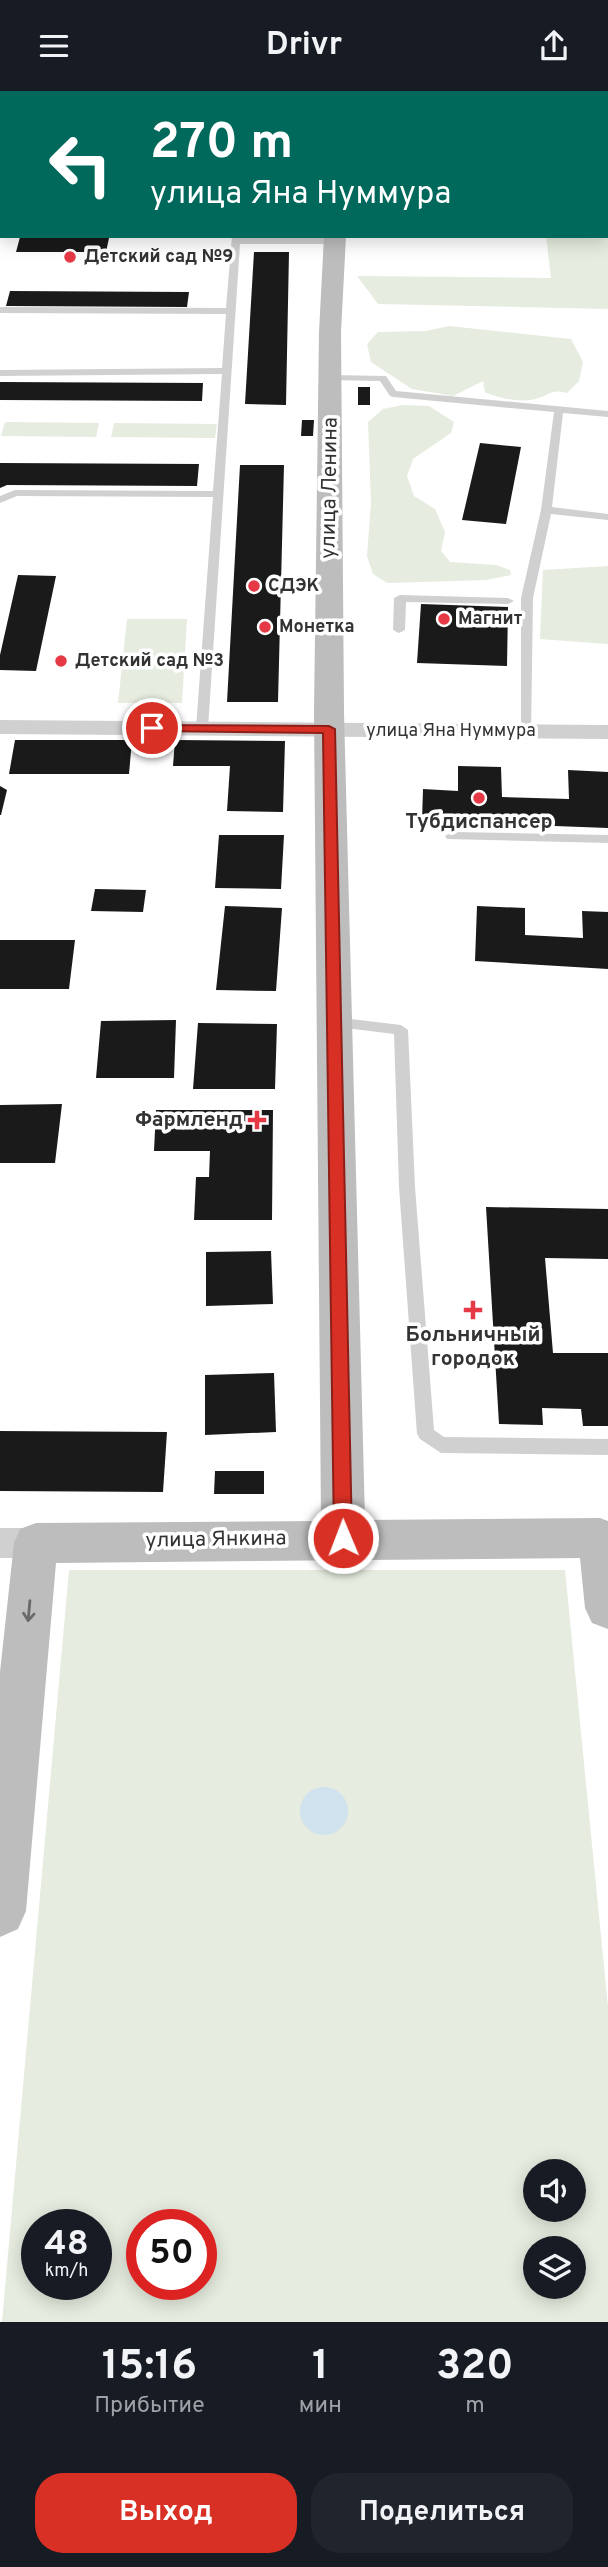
<!DOCTYPE html>
<html lang="ru">
<meta charset="utf-8">
<style>
:root{--surface:#171b24;--page:#20242c;--text:#f1f3f6;--muted:#9ea1a6;--accent:#d93025}
body{margin:0;font-family:Overpass,sans-serif;background:var(--page);color:var(--text);height:100vh;display:flex;flex-direction:column;font-size:26px;white-space:nowrap}
*{box-sizing:border-box;margin:0}
p{font-size:23px;color:var(--muted)}
.icon{flex:none;width:38px;height:38px;fill:none;stroke:currentColor;stroke-width:2;stroke-linecap:round;stroke-linejoin:round}
.map{position:relative;height:2231px;overflow:hidden}
.panel{display:flex;flex-direction:column;background:var(--surface);flex:1}
.panel>*{flex:none}
.guide{position:absolute;left:0px;top:0px;width:609px;height:147px;box-shadow:0 4px 18px #0003;background:#00695c;color:#fff;overflow:hidden}
.tools{position:absolute;left:523px;top:2068px;display:grid;gap:14px}
.tools a{display:grid;place-items:center;width:63px;height:63px;border-radius:50%;background:var(--surface);box-shadow:0 4px 18px #0003;font-size:35px}
.speed{position:absolute;left:21px;top:2118px;display:flex;gap:14px;font-size:35px;font-weight:700;text-align:center}
.speed>*{display:grid;place-content:center;width:91px;height:91px;border-radius:50%;background:var(--surface);box-shadow:0 4px 18px #0003;line-height:1}
.speed small{font-size:18px;font-weight:400}
.speed .limit{border:10px solid #d22;background:#fff;color:#111}
.pin{position:absolute;display:grid;place-items:center;width:60px;height:60px;color:#fff;margin:-30px;border:4px solid #fff;border-radius:50%;box-shadow:0 2px 7px #0007}
.me{position:absolute;width:77px;margin:-38px;rotate:359deg;stroke-linejoin:round;filter:drop-shadow(0 0 5px #0008)}
.turn{display:flex;align-items:center;gap:24px;height:147px;padding:0 35px;font-size:32px}
.turn .icon{width:91px;height:91px;stroke-width:2.5}
.turn b{display:block;font-size:49px;line-height:60px}
.eta{display:flex;justify-content:space-evenly;align-items:center;height:119px;text-align:center}
.eta b{font-size:42px;font-weight:700;line-height:49px}
.cta{display:flex;gap:14px;margin-top:auto;padding:14px 35px}
.cta a{flex:1;height:80px;border-radius:28px;background:var(--accent);color:#fff;font-size:28px;font-weight:700;line-height:80px;text-align:center}
.cta a+a{background:var(--page);color:var(--text)}
header{display:flex;justify-content:space-between;align-items:center;height:91px;padding:0 35px;background:var(--surface);font-size:32px;font-weight:700}
.map>svg:first-child{display:block}
.green{fill:#e6ecdf;fill-rule:evenodd}
.water{fill:#cfe2ee}
.building{fill:#1a1a1a}
.lines{fill:none;stroke-linecap:round;stroke-linejoin:round}
.service{fill:#d0d0d0;fill-rule:evenodd}
.minor{fill:#d0d0d0;fill-rule:evenodd}
.secondary{fill:#bdbdbd;fill-rule:evenodd}
.oneway{stroke:#6a6a6a}
.route{fill:#d93025;stroke:#8d1f18;stroke-width:2}
.poi-dot{fill:#e63946;stroke:#fff;stroke-width:2.5}
.labels{text-anchor:middle;dominant-baseline:central;stroke-width:7;stroke-linejoin:round;paint-order:stroke}
.far-poi-label{font-size:18px;font-weight:bold;fill:#333;stroke:#fff;text-anchor:start}
.far-street-label{font-size:18px;fill:#333;stroke:#fff}
.street-label{font-size:21px;fill:#333;stroke:#fff}
.poi-label{font-size:21px;font-weight:bold;fill:#333;stroke:#fff}
</style>
<header><svg class="icon" aria-label="menu" viewBox="0 0 24 24"><path d="M4 6h16M4 12h16M4 18h16"/></svg>Drivr<svg class="icon" aria-label="share" viewBox="0 0 24 24"><path d="M12 15V3M7 8l5-5 5 5M5 13v7h14v-7"/></svg></header>
<div class="map">
<svg width="608" height="2231" viewBox="0 0 608 2231">
<rect width="100%" height="100%" fill="#fff"/>
<path class="green" d="M608,139V218L378,213L357,185L551,187L546,145H607Z
M449,235L571,248L583,271L579,290L567,302C552,297 548,305 535,308C521,312 497,307 485,301L483,290L453,305L412,298L371,271L367,253L378,241L426,240Z
M403,314L429,315L454,331L451,342L413,368L407,385L414,405L435,418L445,441L441,460L450,471L496,474L510,479L511,484L486,489L387,492L373,483L367,465L371,411L368,331L383,318Z
M5,331L99,332L96,346L1,345Z
M114,332L217,333L215,347L111,346Z
M608,475V553L540,548L543,479Z
M127,528H187L182,612H118Z
M69,1479H565L608,1916V2231H2ZM536,2081H574V2119H536ZM37,2133H96V2193H37ZM142,2133H201V2193H142ZM536,2158H574V2196H536Z"/>
<path class="water" d="M300 1720a24 24 0 1 1 48 0a24 24 0 1 1-48 0Z"/>
<path class="building" d="M83,145L109,147L106,161H16L20,146Z
M254,161H289L286,314L245,313Z
M10,200L189,201L187,216L6,215Z
M0,291L203,292L202,310L0,309Z
M358,296H370V314H358Z
M302,329H314L313,345H301Z
M480,352L521,356L506,433L462,429Z
M0,372L199,373L197,395L7,394L0,397Z
M240,374H284L278,611H227Z
M18,484L56,485L36,580L0,579V564Z
M421,513L508,516L507,575L417,572Z
M15,649H132L129,683H9Z
M175,649L285,650L283,721L227,720L230,675H173Z
M458,675L501,676L502,706L569,708L568,679L608,681V737L422,730L423,698L458,700Z
M0,695L7,699L1,724H0Z
M219,744H284L281,798L215,797Z
M95,798L146,799L143,821L91,820Z
M225,815L282,817L276,900L216,899Z
M477,815L525,817V844L583,847L582,820L608,821V878L475,870Z
M0,849H75L69,898H0Z
M176,929L174,987H96L101,930Z
M198,932L277,933L275,998H193Z
M62,1013L55,1072H0V1014Z
M156,1019H273L272,1129H194L196,1086H209L210,1060H154Z
M486,1116L608,1118V1168L545,1167L553,1262H608V1335H583L581,1318L542,1317L543,1334L499,1333Z
M271,1160L273,1213L206,1215V1161Z
M274,1282L276,1341L205,1344V1284Z
M0,1340L167,1341L163,1401L0,1400Z
M215,1380H264V1403H214Z"/>
<g class="lines">
<path class="service" d="M24,0H32L23,2Z
M86,0H94V2H86Z
M257,0H267L269,2H259Z
M357,0H368L370,2H359Z
M0,53H2V57H0Z
M607,53H608V57H607Z
M607,104H608V110H607Z
M607,132H608V138H607Z
M232,145L334,147L338,150L334,153H240L208,637L202,641L196,637L213,406L17,405L0,412V405L15,399L213,400L222,283L0,285V279L222,277L226,223L0,222V216L226,217Z
M332,284L386,285L396,300L608,320V326L563,322L552,416L608,423V429L551,423L533,507L531,643L527,644L521,640V507L541,419L554,321L393,306L390,305L380,290L329,289L327,287Z
M400,504L508,507L514,510L508,513L406,511L405,539L399,542L393,539L394,507Z
M452,741L608,744V752L447,748L445,745Z
M334,926L401,934L408,939L415,1096L434,1339L444,1346L608,1348V1364L441,1362L420,1348L417,1343L399,1096L394,943L329,935L327,931L329,927Z"/>
<path class="minor" d="M0,629L608,634V648L0,643Z
M0,1437H36L48,1441L53,1452L48,1463L36,1467H0Z"/>
<path class="secondary" d="M372,0H390V2H372Z
M324,145H346L341,241L344,621L365,1429L600,1427L608,1430V1538L592,1532L585,1517L580,1467L56,1472L26,1820L18,1838L0,1846V1581L14,1452L20,1438L36,1432L321,1430L314,621L319,241Z"/>
</g>
<defs><path id="oneway-shaft" d="M-6 0H5M1.5-3L5.5 0L1.5 3" fill="none" stroke-width="1.6" stroke-linecap="round" stroke-linejoin="round" transform="scale(1.75)"/></defs>
<use class="oneway" href="#oneway-shaft" transform="translate(29 1520) rotate(95)"/>
<path class="route" d="M147,634L329,635L335,638L352,1447L349,1453L343,1455L336,1453L334,1447L323,642L152,640L147,639Z"/>
<g class="poi-dot">
<circle cx="70" cy="166" r="7"/>
<circle cx="254" cy="495" r="7"/>
<circle cx="444" cy="528" r="7"/>
<circle cx="265" cy="536" r="7"/>
<circle cx="61" cy="570" r="7"/>
<circle cx="479" cy="707" r="7"/>
<path d="M253.5 1018.5h7v7h7v7h-7v7h-7v-7h-7v-7h7z"/>
<path d="M469.5 1208.5h7v7h7v7h-7v7h-7v-7h-7v-7h7z"/>
</g>
<g class="labels">
<g class="far-poi-label">
<text x="84" y="166">Детский сад №9</text>
<text x="268" y="495">СДЭК</text>
<text x="458" y="528">Магнит</text>
<text x="279" y="536">Монетка</text>
<text x="75" y="570">Детский сад №3</text>
</g>
<g class="far-street-label">
<text x="451" y="640">улица Яна Нуммура</text>
</g>
<g class="street-label">
<text transform="translate(330 397) rotate(-89)">улица Ленина</text>
<text transform="translate(216 1449) rotate(-1)">улица Янкина</text>
</g>
<g class="poi-label">
<text x="479" y="731">Тубдиспансер</text>
<text x="243" y="1029" text-anchor="end">Фармленд</text>
<text x="473" y="1244">Больничный<tspan x="473" dy="24">городок</tspan></text>
</g>
</g>
</svg>
<div class="tools">
<a><svg class="icon" aria-label="sound" viewBox="0 0 24 24"><path d="M4 9h4l5-4v14l-5-4H4zM17 9q2 3 0 6"/></svg></a>
<a><svg class="icon" aria-label="layers" viewBox="0 0 24 24"><path d="M12 4l9 5-9 5-9-5zM3 14l9 5 9-5"/></svg></a>
</div>
<div class="speed"><div>48<small>km/h</small></div><div class="limit">50</div></div>
<div class="pin" style="left:152px;top:637px;background:#d93025"><svg class="icon" aria-label="arrive" viewBox="0 0 24 24"><path d="M6 21V4h12l-3 4 3 4H6"/></svg></div>
<svg class="me" style="left:343px;top:1447px" viewBox="-20 -20 40 40"><circle r="17" fill="#d93025" stroke="#fff" stroke-width="3"/><path d="M0-11L8 9 0 5-8 9z" fill="#fff"/></svg>
<div class="guide">
<div class="turn"><svg class="icon" aria-label="left" viewBox="0 0 24 24"><path d="M17 20v-9H6M10 6l-5 5 5 5"/></svg><div><b>270 m</b>улица Яна Нуммура</div></div>
</div>
</div>
<section class="panel">
<div class="eta">
<div><b>15:16</b><p>Прибытие</p></div>
<div><b>1</b><p>мин</p></div>
<div><b>320</b><p>m</p></div>
</div>
<div class="cta"><a>Выход</a><a>Поделиться</a></div>
</section>
